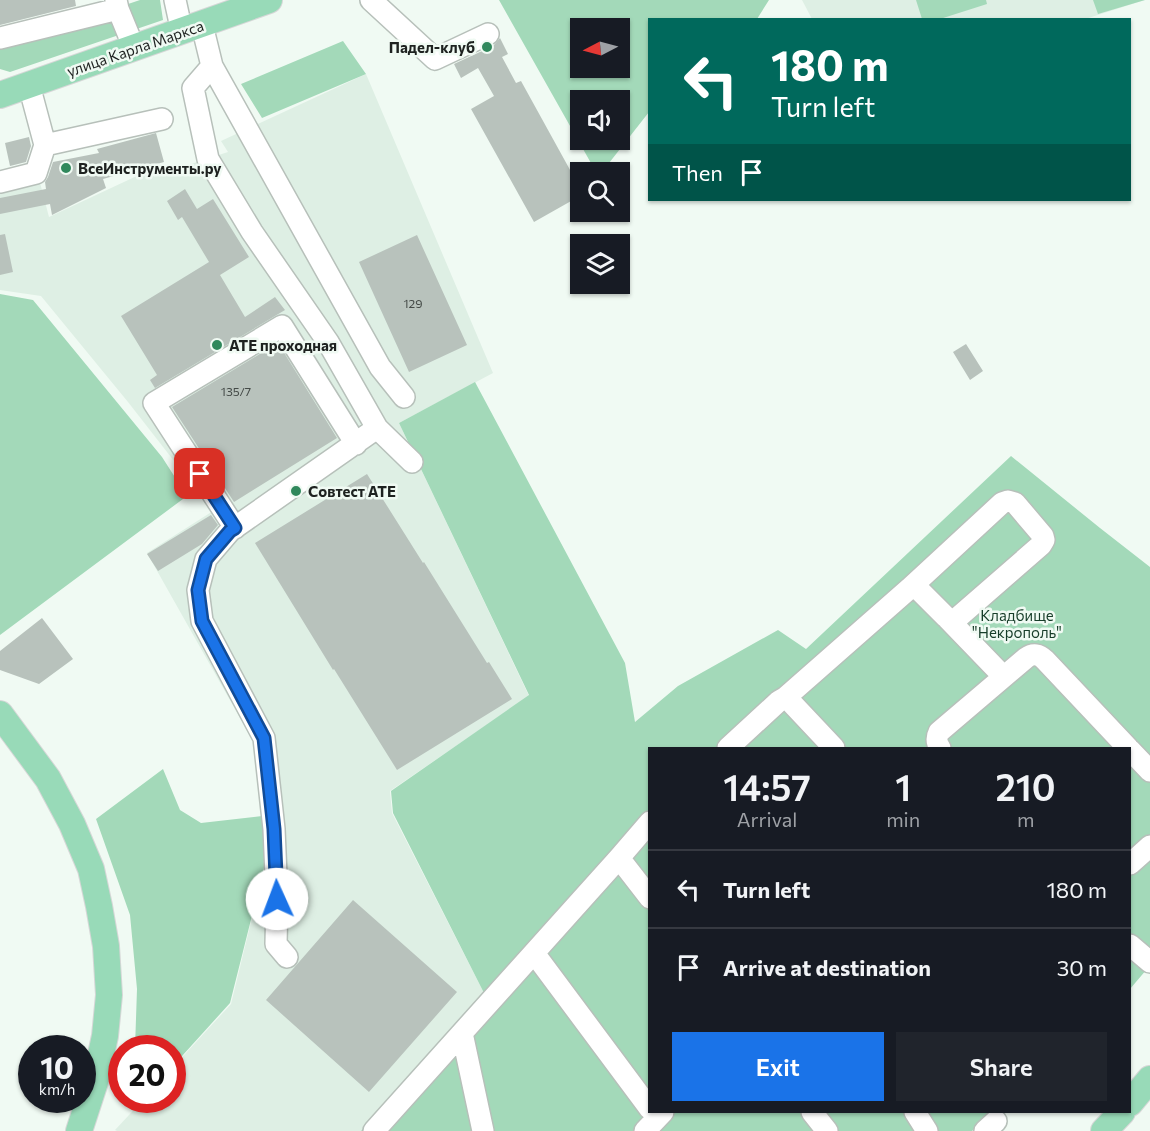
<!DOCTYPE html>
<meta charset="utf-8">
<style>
:root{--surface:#171b24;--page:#20242c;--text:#f1f3f6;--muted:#9ea1a6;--line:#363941;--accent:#1a73e8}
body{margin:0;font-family:Commissioner,sans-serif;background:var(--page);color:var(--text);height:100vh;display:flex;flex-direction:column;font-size:22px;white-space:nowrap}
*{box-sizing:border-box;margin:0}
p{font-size:20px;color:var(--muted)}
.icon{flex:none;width:33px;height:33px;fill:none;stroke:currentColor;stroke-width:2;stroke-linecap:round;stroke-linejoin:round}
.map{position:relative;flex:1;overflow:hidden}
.panel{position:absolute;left:648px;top:747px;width:483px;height:366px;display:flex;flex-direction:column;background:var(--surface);border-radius:0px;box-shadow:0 2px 4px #0004}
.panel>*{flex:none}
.banner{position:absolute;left:648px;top:18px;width:483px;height:183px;border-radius:0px;box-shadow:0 2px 4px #0004;background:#00695c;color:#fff;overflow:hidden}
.needle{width:39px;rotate:264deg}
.buttons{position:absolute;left:570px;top:18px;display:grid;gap:12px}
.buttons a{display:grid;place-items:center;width:60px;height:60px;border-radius:0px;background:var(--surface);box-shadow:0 2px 4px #0004;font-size:30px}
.speed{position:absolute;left:18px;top:1035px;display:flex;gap:12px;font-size:30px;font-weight:700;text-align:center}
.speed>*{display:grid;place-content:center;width:78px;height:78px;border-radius:50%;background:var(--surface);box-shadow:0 2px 4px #0004;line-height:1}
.speed small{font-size:15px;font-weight:400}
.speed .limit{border:9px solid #d22;background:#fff;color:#111}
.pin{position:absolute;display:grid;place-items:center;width:51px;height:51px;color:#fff;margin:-26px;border-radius:12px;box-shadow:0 3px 9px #0006}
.me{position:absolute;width:66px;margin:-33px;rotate:358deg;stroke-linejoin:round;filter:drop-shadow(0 0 4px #0008)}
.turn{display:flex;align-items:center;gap:21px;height:126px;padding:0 24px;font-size:27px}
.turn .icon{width:78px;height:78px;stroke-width:2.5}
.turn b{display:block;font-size:42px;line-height:51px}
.then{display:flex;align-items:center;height:57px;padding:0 24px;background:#0003;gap:12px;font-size:22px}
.eta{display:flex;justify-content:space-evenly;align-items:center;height:102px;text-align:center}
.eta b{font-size:36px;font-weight:600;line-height:42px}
.action{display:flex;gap:12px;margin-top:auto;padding:12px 24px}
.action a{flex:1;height:69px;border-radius:0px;background:var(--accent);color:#fff;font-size:24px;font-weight:600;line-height:69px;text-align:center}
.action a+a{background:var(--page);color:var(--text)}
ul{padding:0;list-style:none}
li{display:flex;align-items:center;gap:18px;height:78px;padding:0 24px;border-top:2px solid var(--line)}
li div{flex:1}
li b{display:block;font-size:22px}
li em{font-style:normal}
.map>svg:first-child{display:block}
.built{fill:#deefe4}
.green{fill:#a3d9b9;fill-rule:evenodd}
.building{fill:#b8c2bc}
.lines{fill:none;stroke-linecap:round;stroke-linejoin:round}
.minor-casing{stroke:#b7c0ba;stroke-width:24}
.major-casing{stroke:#d6d7d7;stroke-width:28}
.minor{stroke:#fff;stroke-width:21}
.major{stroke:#98dab8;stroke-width:26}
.route-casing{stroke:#114b97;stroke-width:15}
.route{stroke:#1a73e8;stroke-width:10}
.poi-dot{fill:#30885c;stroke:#f0faf3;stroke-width:2}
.labels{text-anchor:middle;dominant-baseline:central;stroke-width:5;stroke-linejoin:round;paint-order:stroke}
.number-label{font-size:12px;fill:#444a47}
.poi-label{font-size:15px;font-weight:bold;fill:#1e2220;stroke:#f0faf3;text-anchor:start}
.street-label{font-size:15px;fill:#1e2220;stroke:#f0faf3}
.park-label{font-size:15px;fill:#173d29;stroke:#f0faf3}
</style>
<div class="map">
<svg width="1150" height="1131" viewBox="0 0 1150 1131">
<rect width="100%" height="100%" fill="#f0faf3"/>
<path class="built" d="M802,0H1145L1082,20L812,19Z
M366,74L493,373L399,423L529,696L390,791L392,813L484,993L361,1131H117L115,1130L143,1100H172L173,1067L231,1004L266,860L253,741L147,553L213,511L128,402L41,296L0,290V189L39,179L49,217L156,167L188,165L228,152L221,141Z"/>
<path class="green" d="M140,0H160L163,20L10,72L0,69V47Z
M499,0H769L757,19L650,20L649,112L602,172H596ZM580,28H620V68H580ZM580,100H620V140H580Z
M916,0H986L987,4L940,19H922Z
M1093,0H1145L1098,14Z
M343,41L366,74L262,118L241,84Z
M0,294L33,300L162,457L187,496L0,635Z
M475,382L625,663L635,722L678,686L778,630L806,649L1011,456L1100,528L1150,567V971L1147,969L1130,989V748H650V1112H993L972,1131H361L484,993L393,813L391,791L529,695L399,423Z
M163,769L180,810L201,823L262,816L266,860L230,1003L173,1066L172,1048H135L137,989L130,915L96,819Z"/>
<path class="building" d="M0,0H75L76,6L0,25Z
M500,38L508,54L502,57L516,83L521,81L580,188V196L534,222L471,109L494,96L478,68L461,78L454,64L493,46Z
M156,133L164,162L103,179L106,188L52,215L50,204L0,214V198L46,189L45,182L48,177L53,162L99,153L97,149Z
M29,137L31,146L26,162L10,166L5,143Z
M185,189L197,209L213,199L249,257L220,275L245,317L275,297L285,310L155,388L150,380L157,375L121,316L209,262L182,217L178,220L167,201Z
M5,234L13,272L0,275V235Z
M417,235L467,345L409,372L359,262Z
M278,343L337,438L234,502L172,407Z
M966,344L983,371L970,380L953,352Z
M367,474L423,563L424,562L487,663L489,662L512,699L397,770L334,669L333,670L255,543Z
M211,515L218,525L202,544L158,571L147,554Z
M42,618L73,659L39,684L0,670V651Z
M353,900L457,992L369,1092L266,1000Z"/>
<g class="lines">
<g class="minor-casing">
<path id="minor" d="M116,0L118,9L134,48
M175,0L182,32
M371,0L435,59L488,34
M202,25L212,66L380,367L404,397
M0,38L118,9
M212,66L193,88L208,159L252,232L328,342L377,428L412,462
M29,85L45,145L162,119
M0,182L36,173L45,145
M235,528L154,403L282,326L356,444
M948,619L1003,676
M786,697L834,748
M728,748L779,701L786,697L910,588L1002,503L1008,501L1015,503L1043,536L1044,540L1041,545L955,620H951L946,617L917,588H910
M940,748C936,742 936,738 939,732L1026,658C1033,653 1039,654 1045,660L1128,748
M1130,750L1150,771
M619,858L650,898
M1130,864L1150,846
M1130,945L1150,962
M534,953L650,1109
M287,957L276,944L277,899L274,829L264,738L202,621L198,590L206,559L230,531L377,428
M462,1033L483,1131
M812,1112L827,1131
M915,1112L927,1131
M374,1131L619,858L650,822
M645,1131L663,1112
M985,1131L996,1121"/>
</g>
<g class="major-casing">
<path id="major" d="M0,95L269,0
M0,714L48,779L72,824L91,869L99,906L106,946L109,995L105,1036L95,1082L79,1131
M1130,1103L1150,1079
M1104,1131L1122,1112"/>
</g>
<use href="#minor" class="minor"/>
<use href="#major" class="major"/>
</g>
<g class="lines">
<g class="route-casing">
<path id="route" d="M200,474L235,528L230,531L206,559L198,590L202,621L264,738L274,829L277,899"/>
</g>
<use href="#route" class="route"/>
</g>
<g class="poi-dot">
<circle cx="487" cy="47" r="6"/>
<circle cx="66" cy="168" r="6"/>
<circle cx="217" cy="345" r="6"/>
<circle cx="296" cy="491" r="6"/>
</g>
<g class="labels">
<g class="number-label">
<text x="413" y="303">129</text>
<text x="236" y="391">135/7</text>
</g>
<g class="poi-label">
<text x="475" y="47" text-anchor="end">Падел-клуб</text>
<text x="78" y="168">ВсеИнструменты.ру</text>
<text x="229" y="345">АТЕ проходная</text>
<text x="308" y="491">Совтест АТЕ</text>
</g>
<g class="street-label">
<text transform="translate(135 48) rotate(-19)">улица Карла Маркса</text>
</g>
<g class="park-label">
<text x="1017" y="615">Кладбище<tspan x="1017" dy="17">"Некрополь"</tspan></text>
</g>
</g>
</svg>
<div class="buttons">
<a><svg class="needle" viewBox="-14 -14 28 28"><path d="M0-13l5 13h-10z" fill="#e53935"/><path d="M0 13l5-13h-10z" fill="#9ea1a6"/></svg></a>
<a><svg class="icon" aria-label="sound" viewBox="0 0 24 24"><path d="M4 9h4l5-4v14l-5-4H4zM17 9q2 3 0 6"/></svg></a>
<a><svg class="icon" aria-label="search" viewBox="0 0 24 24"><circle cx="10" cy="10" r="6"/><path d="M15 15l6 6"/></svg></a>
<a><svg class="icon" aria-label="layers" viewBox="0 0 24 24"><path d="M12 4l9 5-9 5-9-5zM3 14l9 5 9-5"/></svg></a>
</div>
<div class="speed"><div>10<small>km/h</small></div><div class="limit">20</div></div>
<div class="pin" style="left:200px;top:474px;background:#d93025"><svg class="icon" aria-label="arrive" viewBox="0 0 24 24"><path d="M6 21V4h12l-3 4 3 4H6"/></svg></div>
<svg class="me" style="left:277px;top:899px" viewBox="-20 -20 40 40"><circle r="19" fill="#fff"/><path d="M0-13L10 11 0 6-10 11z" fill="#1a73e8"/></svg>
<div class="banner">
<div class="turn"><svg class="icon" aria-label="left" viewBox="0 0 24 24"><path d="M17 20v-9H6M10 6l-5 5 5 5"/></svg><div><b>180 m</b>Turn left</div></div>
<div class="then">Then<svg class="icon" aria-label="arrive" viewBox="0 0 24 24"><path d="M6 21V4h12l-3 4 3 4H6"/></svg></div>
</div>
<section class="panel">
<div class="eta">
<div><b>14:57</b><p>Arrival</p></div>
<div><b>1</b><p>min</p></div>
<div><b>210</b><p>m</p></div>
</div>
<ul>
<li><svg class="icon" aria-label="left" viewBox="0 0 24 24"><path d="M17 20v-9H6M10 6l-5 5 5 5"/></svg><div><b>Turn left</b></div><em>180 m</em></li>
<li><svg class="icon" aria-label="arrive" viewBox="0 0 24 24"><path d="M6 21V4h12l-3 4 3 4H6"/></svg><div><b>Arrive at destination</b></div><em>30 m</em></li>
</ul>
<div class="action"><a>Exit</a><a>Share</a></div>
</section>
</div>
